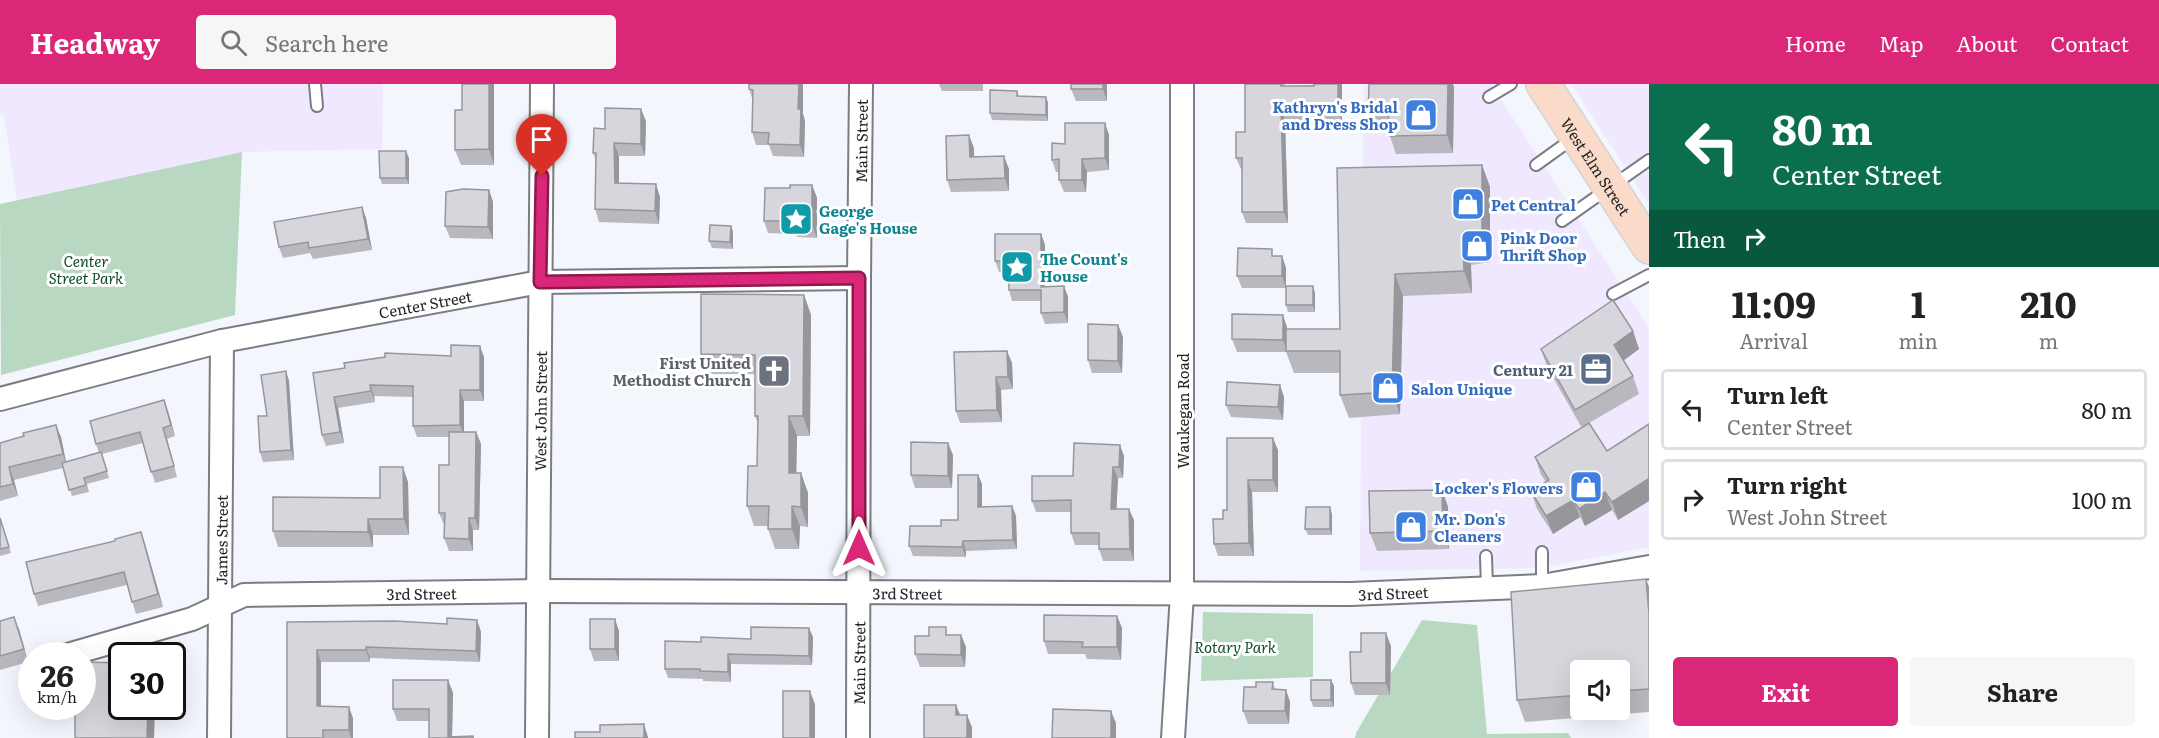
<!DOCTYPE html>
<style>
:root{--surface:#fff;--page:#f6f6f6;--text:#222;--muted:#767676;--line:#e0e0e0;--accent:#db2777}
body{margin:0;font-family:Literata,serif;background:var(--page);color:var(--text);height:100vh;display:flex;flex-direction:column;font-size:22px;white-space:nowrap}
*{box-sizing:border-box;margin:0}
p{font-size:20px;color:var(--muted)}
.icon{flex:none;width:33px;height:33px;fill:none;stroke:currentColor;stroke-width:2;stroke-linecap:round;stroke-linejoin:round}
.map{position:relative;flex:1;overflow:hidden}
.panel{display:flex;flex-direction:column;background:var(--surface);width:510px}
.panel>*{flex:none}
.banner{background:#0b6e4f;color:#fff;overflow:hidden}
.controls{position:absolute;left:1570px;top:576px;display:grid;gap:12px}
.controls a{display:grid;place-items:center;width:60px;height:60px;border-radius:6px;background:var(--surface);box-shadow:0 6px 24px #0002;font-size:30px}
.speed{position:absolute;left:18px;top:558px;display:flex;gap:12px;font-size:30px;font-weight:700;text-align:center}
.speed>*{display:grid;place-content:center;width:78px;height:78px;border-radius:50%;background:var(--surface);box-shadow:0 6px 24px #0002;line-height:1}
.speed small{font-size:15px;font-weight:400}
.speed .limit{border:3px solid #111;border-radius:9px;background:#fff;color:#111}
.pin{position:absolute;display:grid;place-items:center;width:51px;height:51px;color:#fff;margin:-62px -26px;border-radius:50% 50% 50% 0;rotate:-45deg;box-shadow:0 0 6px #0007}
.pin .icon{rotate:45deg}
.me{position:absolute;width:66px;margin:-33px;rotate:0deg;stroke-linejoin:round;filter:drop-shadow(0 0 4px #0008)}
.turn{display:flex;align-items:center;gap:21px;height:126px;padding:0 24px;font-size:27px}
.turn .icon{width:78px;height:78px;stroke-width:2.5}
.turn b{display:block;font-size:42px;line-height:51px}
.then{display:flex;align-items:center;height:57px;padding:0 24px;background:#0003;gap:12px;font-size:22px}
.eta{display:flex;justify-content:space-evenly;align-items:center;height:102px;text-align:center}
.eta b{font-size:36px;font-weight:700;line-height:42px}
.primary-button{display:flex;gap:12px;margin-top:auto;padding:12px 24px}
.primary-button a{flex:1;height:69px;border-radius:6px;background:var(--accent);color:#fff;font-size:24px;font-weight:700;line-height:69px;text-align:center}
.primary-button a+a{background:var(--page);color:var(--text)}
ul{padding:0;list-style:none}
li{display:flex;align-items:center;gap:18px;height:81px;margin:0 12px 9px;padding:0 12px;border:3px solid var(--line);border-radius:6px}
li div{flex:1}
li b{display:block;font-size:22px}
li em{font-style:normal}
header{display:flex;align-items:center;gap:36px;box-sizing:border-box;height:84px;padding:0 30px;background:var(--accent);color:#fff}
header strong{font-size:28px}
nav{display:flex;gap:33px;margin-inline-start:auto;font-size:21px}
.search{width:420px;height:54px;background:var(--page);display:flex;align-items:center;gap:15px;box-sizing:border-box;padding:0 21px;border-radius:6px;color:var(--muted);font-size:22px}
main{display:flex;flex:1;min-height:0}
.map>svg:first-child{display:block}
.commercial{fill:#f0e8fe}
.green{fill:#b8d8c1}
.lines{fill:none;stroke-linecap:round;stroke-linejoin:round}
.lane-casing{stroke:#7c7d84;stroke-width:14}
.street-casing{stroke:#7c7d84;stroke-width:26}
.primary-casing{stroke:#d3d3d4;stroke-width:36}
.lane{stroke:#fff;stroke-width:10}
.street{stroke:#fff;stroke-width:22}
.primary{stroke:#fadbca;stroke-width:33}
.wall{fill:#b9b8be;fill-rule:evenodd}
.shaded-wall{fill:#96969b}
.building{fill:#d7d6dd;stroke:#96969b;stroke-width:1.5}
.route-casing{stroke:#8e194d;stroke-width:15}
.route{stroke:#db2777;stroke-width:10}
.labels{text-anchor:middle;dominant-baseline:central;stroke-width:6;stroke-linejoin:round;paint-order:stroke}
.shop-label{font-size:15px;font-weight:bold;fill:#366cbe;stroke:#fff;text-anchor:start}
.street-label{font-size:15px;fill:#242527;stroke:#fff}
.culture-label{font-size:15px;font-weight:bold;fill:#0d838f;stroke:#fff;text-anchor:start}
.park-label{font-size:15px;font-style:italic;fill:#124d2b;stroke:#fff}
.worship-label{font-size:15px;font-weight:bold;fill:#5b616d;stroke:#fff;text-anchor:end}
.service-label{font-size:15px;font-weight:bold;fill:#4e5e75;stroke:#fff;text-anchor:end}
</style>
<header>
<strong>Headway</strong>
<div class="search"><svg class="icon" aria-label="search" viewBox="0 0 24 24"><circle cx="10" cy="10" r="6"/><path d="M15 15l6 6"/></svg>Search here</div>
<nav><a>Home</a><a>Map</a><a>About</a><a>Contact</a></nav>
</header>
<main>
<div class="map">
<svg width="1649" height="654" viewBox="0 0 1649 654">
<rect width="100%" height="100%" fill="#f4f6fd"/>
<path class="commercial" d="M0,0H383L382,65L242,68L17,116L4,31H0Z
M1364,0H1491L1649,244V463L1540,484L1360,487Z
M1571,0H1649V120Z"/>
<path class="green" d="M242,68L235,231L1,291L0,120Z
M1203,528L1313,530V593L1201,597Z
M1422,536L1477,541L1487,650L1568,649L1571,654H1355L1356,649Z"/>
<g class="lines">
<g class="lane-casing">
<path id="lane" d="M315,0L317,22
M1489,13L1511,0
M1536,81L1575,53
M1562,137L1649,76
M1613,210L1649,191
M1486,472L1487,504
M1542,502V468"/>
</g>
<g class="street-casing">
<g id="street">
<path id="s1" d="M0,315L222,257L540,198L859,194"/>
<path id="s2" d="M64,572L192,535L244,511L538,507L1351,510L1542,502L1649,483"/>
<path id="s3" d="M219,654L222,257"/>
<path id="s4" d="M537,654L542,0"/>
<path id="s5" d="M858,654L859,194L861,0"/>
<path d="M1173,654L1182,510V0"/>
</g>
</g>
<g class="primary-casing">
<g id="primary">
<path id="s6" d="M1543,0L1649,163"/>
</g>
</g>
<use href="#lane" class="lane"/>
<use href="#street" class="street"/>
<use href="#primary" class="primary"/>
</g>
<path class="wall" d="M462,0H494V81H461L455,66L462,26Z
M749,0H803V30L805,37L804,73L773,72L769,61H756L752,48L753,17L749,5Z
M939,0H983V7H942Z
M1107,0V17H1076L1071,5Z
M1244,0H1285V2L1342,0V37L1285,36L1288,139H1246L1242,128V85H1241L1236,74L1245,48V3Z
M1369,0H1453L1454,4L1453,69L1396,70L1390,52L1389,48H1375L1368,30Z
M1017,7L1019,12L1046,13L1048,19V37L992,36L990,29Z
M646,37L645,72H619V99L660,113L659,140L599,138L595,125L596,76L593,69L605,45Z
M1105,39L1109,51V86L1087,88L1086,108H1064L1059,96V88H1056L1052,76L1065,60Z
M974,64V73L1009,85V107L951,108L947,96Z
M409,74V100H382L380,94Z
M1482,81L1490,103V178L1471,181L1472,209L1403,212L1400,330L1349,334L1340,311V289H1294L1286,268H1237L1232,255L1287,243V245H1340Z
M812,101L817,114V154L797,153L796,150L768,149L764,137L790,104Z
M489,106L493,118V155L450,154L445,142Z
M362,123L366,134L372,166L313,175L310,169L283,174L279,163Z
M731,142L733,148V165L712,164L709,157Z
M1041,150L1045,161V202H1064L1068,213V239L1045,240L1041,229V217H1012L1009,206L1008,188H999L995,177Z
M1275,172H1282L1286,184V202L1315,209V228H1288L1286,221V204H1242L1237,192Z
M804,211L811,231L810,352H797L796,389H801L808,409V443L800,442L799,465H775L768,445V442H754L747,422L757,382L758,340L755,332V290H708L701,270Z
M1118,241L1123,253L1122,289H1092L1088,276Z
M1633,247L1639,265L1623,277L1633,292L1639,310L1589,339L1607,367L1649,340V417L1618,436L1612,426L1585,442L1580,433L1553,450L1537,425L1531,407L1546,398L1541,391L1535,373L1582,344L1547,283L1541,265Z
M1007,267L1012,279L1013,305L1001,306L1002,338L960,339L956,327Z
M451,272L484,273V317H464V348H476L481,360L479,446H473V467H449L444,454V441L439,429L449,381V353H417L413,342V313L374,312L375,318L338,324L344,359L326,362L322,351L313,289L345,284Z
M286,287L289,297L294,376L263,378L260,368L267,332Z
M1284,313L1283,336L1231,333L1226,321Z
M168,327L175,352L167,355L177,393L155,399L143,359L102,370L109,394L87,400L89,408L72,412L63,384L14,396L18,412L0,417V359L61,353L66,378L99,369L96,360Z
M1227,354L1278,366V408H1252L1254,472H1218L1214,460L1227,426Z
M953,371L952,404H915L911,391Z
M1124,372L1123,394H1118L1116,425L1134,436V477H1103L1099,465V461H1075L1071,449V428H1036L1032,417Z
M978,391L982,400V423L1012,422L1016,432L1017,465L966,467V473L913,472L909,462L941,442L958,436Z
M408,398L409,451H373V463H278L273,447L380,414Z
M1442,406L1448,423L1449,465L1377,467L1370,449Z
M1332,430V451H1308L1305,445Z
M0,433L11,469L0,472Z
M145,460L163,523L136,530L127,501L38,522L34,510Z
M1649,503V628L1525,638L1517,616ZM1581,586H1620V626H1581Z
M1117,532L1122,544L1121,576L1087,575L1085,570H1048L1044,557Z
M477,536L481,548L480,578L370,574V578H321V622L353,634V654H287V538L447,540Z
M0,537L19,545L28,578L0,586Z
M619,547V577H594L590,565Z
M949,551H961L966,563L965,583H920L915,570Z
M813,553L812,581L731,580V598L703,597V595L668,594L665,585L701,558Z
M1391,562L1390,611H1355L1351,599L1361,568Z
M448,596L453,609L452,653L473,652L474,654H429V637H397L393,625Z
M1331,596L1334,602V623H1313L1311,616Z
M1273,598L1275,605L1286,606L1290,618L1289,640H1248L1243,627L1256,603Z"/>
<path class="shaded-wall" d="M489,0H494V81L489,65Z
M799,0H803V30L805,37L804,73L800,61L798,25Z
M1103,0H1107V17L1103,5Z
M1338,0H1342V37L1338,25Z
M1448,0H1453L1454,4L1453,69L1447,51Z
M1046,13L1048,19V37L1046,31Z
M641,25L646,37L645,72L641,60Z
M1281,25L1285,36L1288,139L1284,128Z
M1105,39L1109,51V86L1105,74Z
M969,51L974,64V85L970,73Z
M614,59L619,72V112L615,99Z
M406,67L409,74V100L406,94Z
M1004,72L1009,85V107L1005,94Z
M1082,75L1087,88L1086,108L1082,96Z
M1482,81L1490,103V178L1482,156Z
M656,100L660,113L659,140L655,127Z
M812,101L817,114V154L812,141Z
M489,106L493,118V155L488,143Z
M362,123L366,134L372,166L368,155Z
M731,142L733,148V165L730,158Z
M1041,150L1045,161V214L1041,203Z
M1463,158L1471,181L1472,209L1464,187Z
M1282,172L1286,184V204L1282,192Z
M1395,190L1403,212L1400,330L1392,308Z
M1064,202L1068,213V239L1064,228Z
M1313,202L1315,209V228L1313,221Z
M804,211L811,231L810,352L803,332Z
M1283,231L1287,243V268L1283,256Z
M1118,241L1123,253L1122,289L1118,277Z
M1633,247L1639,265L1620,279L1614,261Z
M480,262L484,273V317L480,306Z
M1007,267L1012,279L1013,305L1008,293Z
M286,287L289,297L294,376L291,366Z
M996,293L1001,306L1002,338L997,326Z
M370,301L374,312L375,318L371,307Z
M1280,301L1284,313L1283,336L1278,323Z
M460,306L464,317V352L460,341Z
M334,313L338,324L344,359L340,348Z
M164,316L168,327L175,352L171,341Z
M789,332L797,352L796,409L789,389Z
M56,341L61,353L67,383L63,370Z
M163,344L167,355L177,393L174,382Z
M476,348L481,360L479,446L475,434Z
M1273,354L1278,366V408L1273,396Z
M948,359L953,371L952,404L948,392Z
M1120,361L1124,372L1123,394L1119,383Z
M9,383L14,396L18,412L13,400Z
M403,383L408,398L409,451L404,435Z
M1113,383L1118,394L1116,436L1111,425Z
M801,389L808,409V443L801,423Z
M978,391L982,400V433L978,423Z
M1648,395L1649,399V417L1618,436L1612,418Z
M1248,396L1252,408L1254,472L1249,459Z
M1442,406L1448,423L1449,465L1443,447Z
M1605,408L1612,426L1585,442L1579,425Z
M1573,416L1580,433L1553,450L1546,432Z
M792,422L800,442L799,465L792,445Z
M1012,422L1016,432L1017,465L1013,456Z
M1330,423L1332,430V451L1330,445Z
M1129,425L1134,436V477L1130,465Z
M469,434L473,446V467L469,455Z
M368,435L373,451V463L368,448Z
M141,448L145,460L163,523L158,510Z
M963,457L966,467V473L962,463Z
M1646,495L1649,503V531Z
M1117,532L1122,544L1121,576L1117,563Z
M14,533L19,545L28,578L24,565Z
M615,535L619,547V577L615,565Z
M477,536L481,548L480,578L476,567Z
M809,544L813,553L812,581L809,572Z
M1386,549L1391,562L1390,611L1386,599Z
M961,551L966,563L965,583L961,571Z
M366,563L370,574V578L366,566Z
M317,566L321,578V634L317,622Z
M728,570L731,580V598L728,588Z
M448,596L453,609L452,654L448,653Z
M1331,596L1334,602V623L1331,616Z
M1286,606L1290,618L1289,640L1285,627Z
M810,607L815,620V654H810Z
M956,621L961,633L956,631Z
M148,622H155L154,654H147Z
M349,623L353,634V654H351L349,646Z
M1111,627L1116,639V654H1111Z
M967,631L972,643V654H967Z
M644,640L648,653V654H644Z"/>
<path class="building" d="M462,0H489V65L455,66V26H462Z
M749,0H799L798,25H801L800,61L768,60L769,49L752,48L753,6L749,5Z
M1071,0H1103V5H1071Z
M1245,0H1281V2H1314V0H1338V25H1281L1284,128H1242V74H1236V48H1245Z
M1369,0H1448L1447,51L1390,52L1388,30H1368Z
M990,6L1017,7V12L1046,13V31L990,29Z
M605,24L641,25V60L614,59L615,99L656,100L655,127L595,125L596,69H593L594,44L605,45Z
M1065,39H1105V74L1082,75V96H1059V75L1052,76V59L1065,60Z
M969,51L970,73L1004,72L1005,94L947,96L946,52Z
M379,67H406V94H380Z
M1482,81V156L1463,158L1464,187L1395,190L1392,308L1340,311V267H1286V245H1340L1337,84Z
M790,101H812V141H793V137H764L765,104H790Z
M463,105L489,106L488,143L445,142L446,108Z
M362,123L368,155L309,164L308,158L279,163L274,138Z
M710,141L731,142L730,158L709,157Z
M995,150H1041V203L1064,202V228L1041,229V206H1009L1008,177H995Z
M1238,164L1272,165V172H1282V192H1237Z
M1286,202H1313V221H1286Z
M701,210L804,211L803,332H789V389H801V423L792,422V445H768L769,422H747L748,382H757L758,332H755V271L701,270Z
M1613,216L1633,247L1614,261L1633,292L1575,326L1541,265Z
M1232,230L1283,231V256L1232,255Z
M1088,240L1118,241V277L1088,276Z
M451,261L480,262V306H460V341L413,342V302L370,301L371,307L334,313L340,348L322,351L313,289L345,284L344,279L385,273V269L451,272Z
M1007,267L1008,293H996L997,326L956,327L954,268Z
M286,287L291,366L260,368L258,332H267L261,291Z
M1227,298L1280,301L1278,323L1226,321Z
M164,316L171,341L163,344L174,382L151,388L140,348L96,360L90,337Z
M1589,339L1607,367L1649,340V397L1648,395L1612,418L1605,408L1579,425L1573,416L1546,432L1531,407L1549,396L1535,373Z
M56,341L63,370L9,383L13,400L0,403V359L24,352L23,349Z
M449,348H476L475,434H469V455L444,454L445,429H439V381H449Z
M1227,354H1273V396H1248L1249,459L1214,460L1213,435H1223V426H1227Z
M911,358L948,359V392L911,391Z
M1074,359L1120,361L1119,383H1113L1111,425H1129L1130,465H1099V449H1071V416L1032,417V392H1073Z
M101,368L107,387L84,394L86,401L69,406L62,379Z
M380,383H403L404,435H368V448L273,447V413L380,414Z
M958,391H978V423L1012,422L1013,456L963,457L962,463L909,462L910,442H941V436H958Z
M1442,406L1443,447L1370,449L1369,407Z
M1306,423H1330V445H1305Z
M0,434L9,463L0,465Z
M141,448L158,510L132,518L124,488L34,510L26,478L115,457V455Z
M1646,495L1649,530V605L1620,607V586H1581V611L1517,616L1511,508Z
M1044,531L1117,532V563H1082L1083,558L1044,557Z
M14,533L24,565L0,572V537Z
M447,534L477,536L476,567L366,563V566H317V622L349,623V646H323V654H287V538L395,537L447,540Z
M590,535H615V565H590Z
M751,543L809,544V572L728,570V588L700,587V585H665V557L701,558V553L751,555Z
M929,543H946V551H961V571L915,570V552H929Z
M1361,549H1386V599H1351L1350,568H1361Z
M82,578L122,579V622H148L147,654H75V622H82Z
M393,596H448V653L473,652V654H429V625H393Z
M1311,596H1331V616H1311Z
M1256,598H1273L1272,605L1286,606L1285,627H1243L1244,603H1256Z
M783,607H810V654H783Z
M924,621H956V631H967V654H924Z
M1053,625L1111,627V654H1052Z
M644,640V654H575V648H600V641Z"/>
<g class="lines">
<g class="route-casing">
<path id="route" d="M542,92L540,198L859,194V464"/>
</g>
<use href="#route" class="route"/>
</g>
<defs>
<g id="shop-square" transform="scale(1.725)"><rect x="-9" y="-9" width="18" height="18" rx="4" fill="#3f7fe0" stroke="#fff"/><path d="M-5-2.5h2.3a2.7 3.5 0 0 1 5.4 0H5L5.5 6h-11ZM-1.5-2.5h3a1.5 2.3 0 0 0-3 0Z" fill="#fff"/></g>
<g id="sight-square" transform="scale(1.725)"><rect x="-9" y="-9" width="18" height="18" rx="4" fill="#0f9aa8" stroke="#fff"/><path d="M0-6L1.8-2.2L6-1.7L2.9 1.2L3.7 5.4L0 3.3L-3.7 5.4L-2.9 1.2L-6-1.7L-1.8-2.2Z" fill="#fff"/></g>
<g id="office-square" transform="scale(1.725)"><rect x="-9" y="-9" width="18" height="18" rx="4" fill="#5c6f8a" stroke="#fff"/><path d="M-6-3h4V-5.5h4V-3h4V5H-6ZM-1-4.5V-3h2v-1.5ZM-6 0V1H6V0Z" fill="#fff"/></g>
<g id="church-square" transform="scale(1.725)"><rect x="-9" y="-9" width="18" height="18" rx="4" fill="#6b7280" stroke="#fff"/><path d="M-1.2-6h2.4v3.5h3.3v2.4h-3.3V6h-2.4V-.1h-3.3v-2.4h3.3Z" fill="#fff"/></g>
</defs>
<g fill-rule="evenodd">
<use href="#shop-square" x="1421" y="31"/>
<use href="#shop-square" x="1468" y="120"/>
<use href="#sight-square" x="796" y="135"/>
<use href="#shop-square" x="1477" y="162"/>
<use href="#sight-square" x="1017" y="183"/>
<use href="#office-square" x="1596" y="285"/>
<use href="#church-square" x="774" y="287"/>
<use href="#shop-square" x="1388" y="304"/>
<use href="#shop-square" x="1586" y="403"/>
<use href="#shop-square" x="1411" y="443"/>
</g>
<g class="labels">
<g class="shop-label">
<text x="1398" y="22" text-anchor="end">Kathryn's Bridal<tspan x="1398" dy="17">and Dress Shop</tspan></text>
<text x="1491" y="120">Pet Central</text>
<text x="1500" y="153">Pink Door<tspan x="1500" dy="17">Thrift Shop</tspan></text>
<text x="1411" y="304">Salon Unique</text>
<text x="1563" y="403" text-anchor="end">Locker's Flowers</text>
<text x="1434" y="434">Mr. Don's<tspan x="1434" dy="17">Cleaners</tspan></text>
</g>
<g class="street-label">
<text stroke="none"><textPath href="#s5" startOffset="597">Main Street</textPath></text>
<text stroke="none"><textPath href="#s6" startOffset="98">West Elm Street</textPath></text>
<text stroke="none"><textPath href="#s1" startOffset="436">Center Street</textPath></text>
<text stroke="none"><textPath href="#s4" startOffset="327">West John Street</textPath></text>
<text transform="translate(1182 327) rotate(-90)">Waukegan Road</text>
<text stroke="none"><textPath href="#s3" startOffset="198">James Street</textPath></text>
<text stroke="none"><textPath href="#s2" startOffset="368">3rd Street</textPath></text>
<text stroke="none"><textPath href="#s2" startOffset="1340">3rd Street</textPath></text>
<text stroke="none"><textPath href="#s2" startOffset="854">3rd Street</textPath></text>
<text stroke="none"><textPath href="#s5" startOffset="75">Main Street</textPath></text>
</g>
<g class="culture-label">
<text x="819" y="126">George<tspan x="819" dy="17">Gage's House</tspan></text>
<text x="1040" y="174">The Count's<tspan x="1040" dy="17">House</tspan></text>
</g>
<g class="park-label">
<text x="86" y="176">Center<tspan x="86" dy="17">Street Park</tspan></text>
<text x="1235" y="562">Rotary Park</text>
</g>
<g class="worship-label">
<text x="751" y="278">First United<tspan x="751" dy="17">Methodist Church</tspan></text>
</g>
<g class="service-label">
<text x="1573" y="285">Century 21</text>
</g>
</g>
</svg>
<div class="controls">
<a><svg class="icon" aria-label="sound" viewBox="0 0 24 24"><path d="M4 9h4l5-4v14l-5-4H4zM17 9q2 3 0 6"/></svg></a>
</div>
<div class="speed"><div>26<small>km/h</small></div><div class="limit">30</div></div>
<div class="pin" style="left:542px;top:92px;background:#d93025"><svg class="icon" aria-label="arrive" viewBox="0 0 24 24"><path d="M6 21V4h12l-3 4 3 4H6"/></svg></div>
<svg class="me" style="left:859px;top:464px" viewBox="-20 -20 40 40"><path d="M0-17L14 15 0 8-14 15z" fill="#db2777" stroke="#fff" stroke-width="4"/></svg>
</div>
<section class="panel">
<div class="banner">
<div class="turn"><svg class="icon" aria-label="left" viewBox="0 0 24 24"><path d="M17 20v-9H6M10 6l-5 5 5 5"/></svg><div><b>80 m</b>Center Street</div></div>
<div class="then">Then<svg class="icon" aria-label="right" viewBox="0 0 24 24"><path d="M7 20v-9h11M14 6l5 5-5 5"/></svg></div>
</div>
<div class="eta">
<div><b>11:09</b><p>Arrival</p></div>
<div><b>1</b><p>min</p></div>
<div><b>210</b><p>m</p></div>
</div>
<ul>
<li><svg class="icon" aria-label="left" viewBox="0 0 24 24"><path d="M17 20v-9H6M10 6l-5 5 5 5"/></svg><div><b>Turn left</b><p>Center Street</p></div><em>80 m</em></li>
<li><svg class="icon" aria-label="right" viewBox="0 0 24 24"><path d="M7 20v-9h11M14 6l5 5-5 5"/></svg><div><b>Turn right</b><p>West John Street</p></div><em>100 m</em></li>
</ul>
<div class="primary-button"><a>Exit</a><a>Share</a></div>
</section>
</main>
